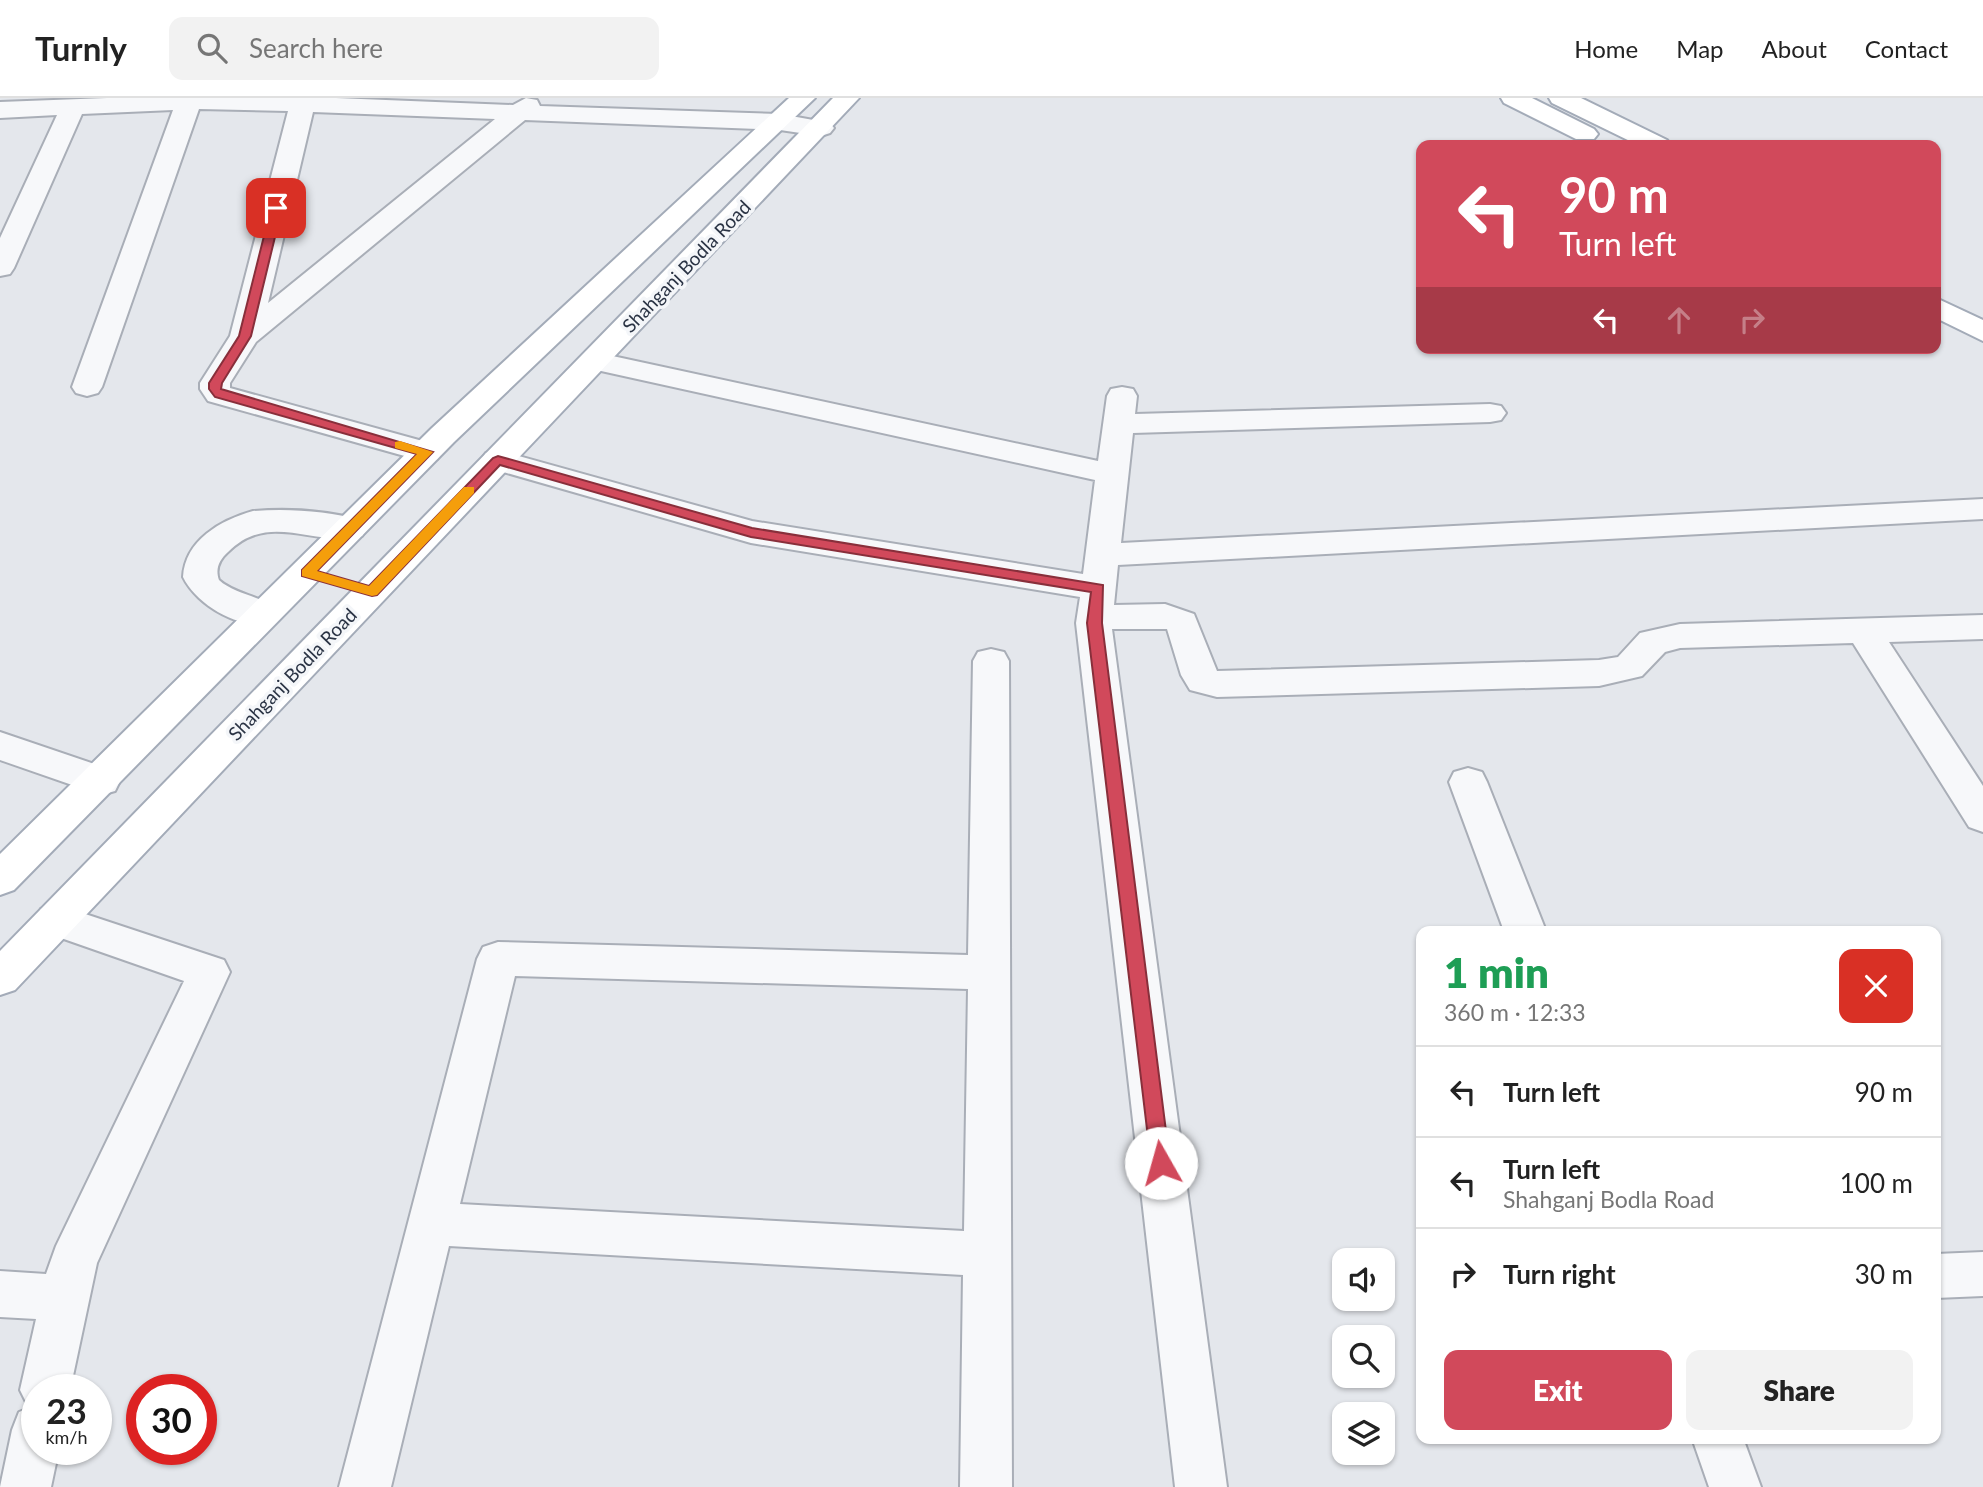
<!DOCTYPE html>
<meta charset="utf-8">
<style>
:root{--surface:#fff;--page:#f2f2f2;--text:#222;--muted:#767676;--line:#e0e0e0;--accent:#d1495b}
body{margin:0;font-family:Lato,sans-serif;background:var(--page);color:var(--text);height:100vh;display:flex;flex-direction:column;font-size:26px;white-space:nowrap}
*{box-sizing:border-box;margin:0}
p{font-size:23px;color:var(--muted)}
.icon{flex:none;width:38px;height:38px;fill:none;stroke:currentColor;stroke-width:2;stroke-linecap:round;stroke-linejoin:round}
.map{position:relative;flex:1;overflow:hidden}
.sheet{position:absolute;left:1416px;top:828px;width:525px;height:518px;display:flex;flex-direction:column;background:var(--surface);border-radius:14px;box-shadow:0 2px 5px #0004}
.sheet>*{flex:none}
.top-card{position:absolute;left:1416px;top:42px;width:525px;height:214px;border-radius:14px;box-shadow:0 2px 5px #0004;background:#d1495b;color:#fff;overflow:hidden}
.controls{position:absolute;left:1332px;top:1150px;display:grid;gap:14px}
.controls a{display:grid;place-items:center;width:63px;height:63px;border-radius:14px;background:var(--surface);box-shadow:0 2px 5px #0004;font-size:35px}
.speed{position:absolute;left:21px;top:1276px;display:flex;gap:14px;font-size:35px;font-weight:700;text-align:center}
.speed>*{display:grid;place-content:center;width:91px;height:91px;border-radius:50%;background:var(--surface);box-shadow:0 2px 5px #0004;line-height:1}
.speed small{font-size:18px;font-weight:400}
.speed .limit{border:10px solid #d22;background:#fff;color:#111}
.pin{position:absolute;display:grid;place-items:center;width:60px;height:60px;color:#fff;margin:-30px;border-radius:14px;box-shadow:0 4px 10px #0006}
.me{position:absolute;width:77px;margin:-38px;rotate:353deg;stroke-linejoin:round;filter:drop-shadow(0 0 5px #0008)}
.turn{display:flex;align-items:center;gap:24px;height:147px;padding:0 28px;font-size:32px}
.turn .icon{width:91px;height:91px;stroke-width:2.5}
.turn b{display:block;font-size:49px;line-height:60px}
.lanes{display:flex;align-items:center;height:66px;padding:0 28px;background:#0003;justify-content:center;gap:35px;direction:ltr}
.lanes .off{opacity:.35}
.round{display:grid;place-items:center;flex:none;width:74px;height:74px;border-radius:14px;background:var(--page)}
.summary{display:flex;align-items:center;justify-content:space-between;height:119px;padding:0 28px}
h1{font-size:42px;font-weight:800;line-height:52px;color:#1e9e55}
.button{display:flex;gap:14px;margin-top:auto;padding:14px 28px}
.button a{flex:1;height:80px;border-radius:14px;background:var(--accent);color:#fff;font-size:28px;font-weight:800;line-height:80px;text-align:center}
.button a+a{background:var(--page);color:var(--text)}
ul{padding:0;list-style:none}
li{display:flex;align-items:center;gap:21px;height:91px;padding:0 28px;border-top:2px solid var(--line)}
li div{flex:1}
li b{display:block;font-size:26px}
li em{font-style:normal}
header{display:flex;align-items:center;gap:42px;box-sizing:border-box;height:98px;padding:0 35px;background:var(--surface);border-bottom:2px solid var(--line)}
header strong{font-size:33px}
nav{display:flex;gap:38px;margin-inline-start:auto;font-size:24px}
.search{width:490px;height:63px;background:var(--page);display:flex;align-items:center;gap:18px;box-sizing:border-box;padding:0 24px;border-radius:14px;color:var(--muted);font-size:26px}
.map>svg:first-child{display:block}
.lines{fill:none;stroke-linecap:round;stroke-linejoin:round}
.minor-casing{stroke:#a9aeb7;stroke-width:4}
.major-casing{stroke:#a3abb8;stroke-width:4}
.minor{fill:#f7f8fa;fill-rule:evenodd}
.major{fill:#fff;fill-rule:evenodd}
.route{fill:#d1495b;stroke:#882f3b;stroke-width:2}
.slow{fill:#f59e0b}
.labels{text-anchor:middle;dominant-baseline:central;stroke-width:7;stroke-linejoin:round;paint-order:stroke}
.street-label{font-size:19px;fill:#2b3445;stroke:#f4f6f9}
</style>
<header>
<strong>Turnly</strong>
<div class="search"><svg class="icon" aria-label="search" viewBox="0 0 24 24"><circle cx="10" cy="10" r="6"/><path d="M15 15l6 6"/></svg>Search here</div>
<nav><a>Home</a><a>Map</a><a>About</a><a>Contact</a></nav>
</header>
<div class="map">
<svg width="1983" height="1389" viewBox="0 0 1983 1389">
<rect width="100%" height="100%" fill="#e4e7ec"/>
<g class="lines">
<g class="minor-casing">
<path id="minor" d="M107,0H336L513,7L526,0L537,2L540,8L780,16L830,25L834,30L830,35L821,38L780,32L525,22L256,244L230,285V290L437,347L442,354L437,361L426,364L208,303L200,291V285L230,238L288,13L199,11L102,289L98,295L87,298L76,295L72,289L173,12L82,16L14,170L10,176L0,178V140L57,17L0,20V4ZM313,14L495,21L268,205Z
M594,254L1098,363L1107,298L1111,291L1122,289L1133,291L1137,298L1135,316L1490,306L1501,308L1506,315L1501,322L1490,324L1133,335L1121,445L1983,401V421L1118,467L1114,507L1165,506L1194,516L1217,573L1599,562L1618,559L1640,535L1680,526L1983,517V541L1889,544L1983,688V734L1969,729L1853,545L1680,550L1665,554L1642,578L1599,588L1217,599L1190,592L1181,577L1167,531H1112L1227,1389H1175L1076,525L1080,499L751,445L486,369L481,362L486,355L497,352L752,423L1083,476L1095,382L583,269L579,263L583,257Z
M253,413C288,410 328,413 362,422L367,430L362,438C314,450 270,412 228,454C219,462 215,471 219,482C236,498 269,498 281,517L275,525C243,534 197,508 183,479C185,442 221,422 253,413Z
M991,551L1004,554L1009,563L1012,1389H960L963,1177L449,1148L391,1389H339L477,861L483,849L498,844L968,857L973,563L978,554ZM515,878L968,891L964,1133L460,1106Z
M0,634L115,673L120,683L115,693L101,697L0,662Z
M1468,670L1482,674L1487,684L1546,833H1504L1449,684L1454,674Z
M55,806L224,862L230,874L97,1165L70,1292H37V1351H59L51,1389H0L12,1332L19,1314L29,1310L20,1292L36,1221L0,1219V1173L46,1176L56,1148L184,883L41,833L35,822L41,811Z
M1983,1154V1198L1936,1200V1156Z
M1692,1340H1743L1761,1389H1709Z"/>
</g>
<g class="major-casing">
<path id="major" d="M789,0H815L454,344L14,792L0,797V756L432,330Z
M833,0H859L15,892L0,897V853Z
M1501,0H1532L1594,31L1598,36L1594,41H1576L1504,5Z
M1549,0H1581L1667,42L1671,47H1638L1552,5Z
M1936,200L1983,222V243L1936,220Z"/>
</g>
<use href="#minor" class="minor"/>
<use href="#major" class="major"/>
</g>
<path class="route" d="M276,106L282,110L251,238L222,285L221,291L433,354L317,473L369,488L493,360L498,358L752,430L1103,487L1102,525L1170,1065L1167,1071L1161,1073L1154,1071L1151,1065L1087,525L1091,494L751,439L500,367L377,497L372,498L302,478V472L417,356L215,299L209,291V285L239,238L271,110Z"/>
<path class="slow" d="M400,343L433,354L317,473L369,488L464,389H474V395L377,497L372,498L302,478V472L417,356L395,350V344Z"/>
<g class="labels">
<g class="street-label">
<text transform="translate(686 168) rotate(-46)">Shahganj Bodla Road</text>
<text transform="translate(292 576) rotate(-46)">Shahganj Bodla Road</text>
</g>
</g>
</svg>
<div class="controls">
<a><svg class="icon" aria-label="sound" viewBox="0 0 24 24"><path d="M4 9h4l5-4v14l-5-4H4zM17 9q2 3 0 6"/></svg></a>
<a><svg class="icon" aria-label="search" viewBox="0 0 24 24"><circle cx="10" cy="10" r="6"/><path d="M15 15l6 6"/></svg></a>
<a><svg class="icon" aria-label="layers" viewBox="0 0 24 24"><path d="M12 4l9 5-9 5-9-5zM3 14l9 5 9-5"/></svg></a>
</div>
<div class="speed"><div>23<small>km/h</small></div><div class="limit">30</div></div>
<div class="pin" style="left:276px;top:110px;background:#d93025"><svg class="icon" aria-label="arrive" viewBox="0 0 24 24"><path d="M6 21V4h12l-3 4 3 4H6"/></svg></div>
<svg class="me" style="left:1161px;top:1065px" viewBox="-20 -20 40 40"><circle r="19" fill="#fff"/><path d="M0-13L10 11 0 6-10 11z" fill="#d1495b"/></svg>
<div class="top-card">
<div class="turn"><svg class="icon" aria-label="left" viewBox="0 0 24 24"><path d="M17 20v-9H6M10 6l-5 5 5 5"/></svg><div><b>90 m</b>Turn left</div></div>
<div class="lanes"><svg class="icon" aria-label="left" viewBox="0 0 24 24"><path d="M17 20v-9H6M10 6l-5 5 5 5"/></svg><svg class="icon off" aria-label="ahead" viewBox="0 0 24 24"><path d="M12 20V5M6 11l6-6 6 6"/></svg><svg class="icon off" aria-label="right" viewBox="0 0 24 24"><path d="M7 20v-9h11M14 6l5 5-5 5"/></svg></div>
</div>
<section class="sheet">
<div class="summary"><div><h1>1 min</h1><p>360 m · 12:33</p></div><a class="round" style="background:#d93025;color:#fff"><svg class="icon" aria-label="close" viewBox="0 0 24 24"><path d="M6 6l12 12M18 6L6 18"/></svg></a></div>
<ul>
<li><svg class="icon" aria-label="left" viewBox="0 0 24 24"><path d="M17 20v-9H6M10 6l-5 5 5 5"/></svg><div><b>Turn left</b></div><em>90 m</em></li>
<li><svg class="icon" aria-label="left" viewBox="0 0 24 24"><path d="M17 20v-9H6M10 6l-5 5 5 5"/></svg><div><b>Turn left</b><p>Shahganj Bodla Road</p></div><em>100 m</em></li>
<li><svg class="icon" aria-label="right" viewBox="0 0 24 24"><path d="M7 20v-9h11M14 6l5 5-5 5"/></svg><div><b>Turn right</b></div><em>30 m</em></li>
</ul>
<div class="button"><a>Exit</a><a>Share</a></div>
</section>
</div>
